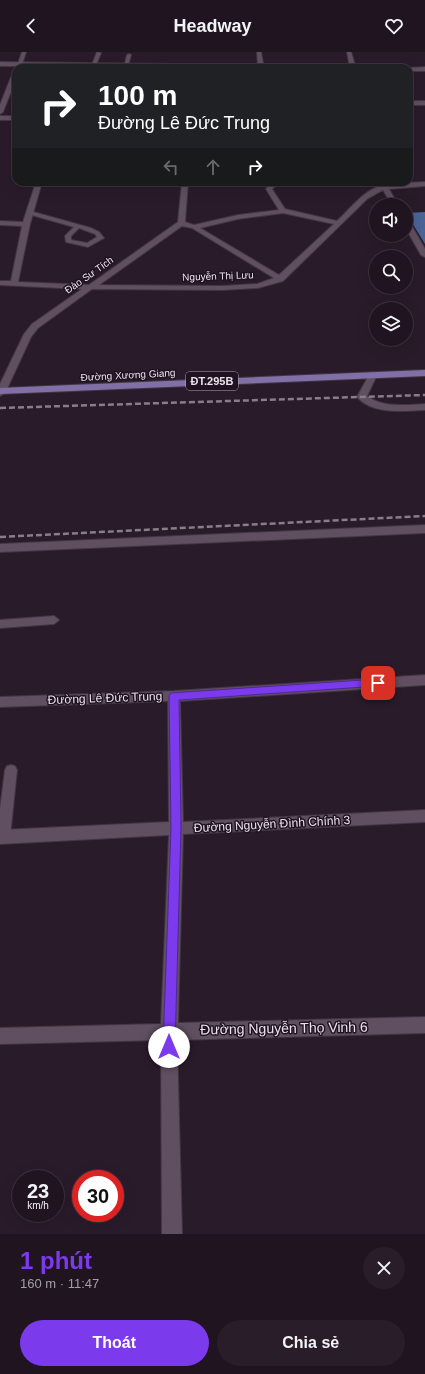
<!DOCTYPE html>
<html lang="vi">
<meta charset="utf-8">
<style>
:root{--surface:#201420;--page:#281d29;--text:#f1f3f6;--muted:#a29ea5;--line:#3d333e;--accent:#7c3aed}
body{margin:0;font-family:Arial,sans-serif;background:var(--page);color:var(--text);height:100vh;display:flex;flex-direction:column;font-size:15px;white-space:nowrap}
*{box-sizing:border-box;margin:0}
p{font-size:13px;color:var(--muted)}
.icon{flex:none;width:22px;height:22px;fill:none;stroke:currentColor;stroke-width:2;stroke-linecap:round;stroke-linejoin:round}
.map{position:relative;height:1182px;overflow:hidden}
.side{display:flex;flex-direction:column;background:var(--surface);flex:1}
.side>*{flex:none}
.guide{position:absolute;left:12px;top:12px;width:401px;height:122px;border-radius:12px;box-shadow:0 4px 16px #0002,0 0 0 1px var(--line);background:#202124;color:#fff;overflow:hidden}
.controls{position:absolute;left:369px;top:146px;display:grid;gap:8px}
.controls a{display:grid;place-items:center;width:44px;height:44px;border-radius:50%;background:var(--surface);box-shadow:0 4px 16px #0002,0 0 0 1px var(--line);font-size:20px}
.speed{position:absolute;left:12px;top:1118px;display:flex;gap:8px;font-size:20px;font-weight:700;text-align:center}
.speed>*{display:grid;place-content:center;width:52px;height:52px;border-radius:50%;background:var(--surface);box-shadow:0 4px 16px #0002,0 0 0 1px var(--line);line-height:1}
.speed small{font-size:10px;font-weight:400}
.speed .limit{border:6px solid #d22;background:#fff;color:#111}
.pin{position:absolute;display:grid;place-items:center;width:34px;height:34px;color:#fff;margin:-17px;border-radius:8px;box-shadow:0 2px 6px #0006}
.me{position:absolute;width:44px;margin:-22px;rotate:0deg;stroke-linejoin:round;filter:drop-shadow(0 0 3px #0008)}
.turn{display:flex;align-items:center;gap:14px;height:84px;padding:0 20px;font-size:18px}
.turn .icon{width:52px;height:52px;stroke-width:2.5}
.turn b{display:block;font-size:28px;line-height:34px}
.lanes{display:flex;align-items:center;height:38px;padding:0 20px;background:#0003;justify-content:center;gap:20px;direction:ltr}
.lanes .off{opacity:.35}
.round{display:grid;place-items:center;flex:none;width:42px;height:42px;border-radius:21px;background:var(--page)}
.overview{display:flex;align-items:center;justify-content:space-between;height:68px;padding:0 20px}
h1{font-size:24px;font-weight:700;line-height:30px;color:var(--accent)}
.cta{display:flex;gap:8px;margin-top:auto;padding:8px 20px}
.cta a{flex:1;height:46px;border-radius:24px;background:var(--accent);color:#fff;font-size:16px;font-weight:700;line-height:46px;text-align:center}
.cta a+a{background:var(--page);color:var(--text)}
header{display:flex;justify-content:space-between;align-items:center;height:52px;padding:0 20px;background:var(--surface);font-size:18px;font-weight:700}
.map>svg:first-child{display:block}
.water{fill:#496496}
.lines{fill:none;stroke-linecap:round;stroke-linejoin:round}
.lane-casing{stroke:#423642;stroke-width:2}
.street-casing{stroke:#423642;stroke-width:2}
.secondary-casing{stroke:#423642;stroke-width:2}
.primary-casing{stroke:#423642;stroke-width:2}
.lane{fill:#604f60;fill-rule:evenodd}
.street{fill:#604f60;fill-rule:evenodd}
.secondary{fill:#604f60;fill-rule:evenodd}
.primary{fill:#836fa8;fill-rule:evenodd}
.rail{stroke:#897d89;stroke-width:2.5;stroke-dasharray:6 3;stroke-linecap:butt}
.route{fill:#7c3aed;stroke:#51269a}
.labels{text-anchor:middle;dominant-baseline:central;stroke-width:3;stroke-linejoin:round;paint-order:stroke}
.far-street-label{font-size:10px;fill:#ece2ec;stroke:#201220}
.shield{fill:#201220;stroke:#afa4af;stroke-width:1}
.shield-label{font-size:11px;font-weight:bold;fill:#ece2ec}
.street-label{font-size:12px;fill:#ece2ec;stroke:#201220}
.near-street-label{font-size:14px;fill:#ece2ec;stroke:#201220}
</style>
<header><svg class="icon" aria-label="back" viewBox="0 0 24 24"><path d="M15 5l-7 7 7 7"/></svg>Headway<svg class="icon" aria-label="heart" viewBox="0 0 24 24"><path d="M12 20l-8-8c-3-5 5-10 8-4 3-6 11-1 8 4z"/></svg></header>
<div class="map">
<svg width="425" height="1182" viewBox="0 0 425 1182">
<rect width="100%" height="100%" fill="#2a1b2a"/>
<path class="water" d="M425,160V192L406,161Z"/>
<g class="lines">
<g class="lane-casing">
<path id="lane" d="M97,0L101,1L95,15H91Z
M129,2L131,3L128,14L124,15L127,3Z
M409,49H425V53H409Z
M30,159L91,176L99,180L104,186L88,195L66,190L65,184L74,175L28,162V160ZM79,176L95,182L97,185L87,191L71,188V184Z
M54,564L59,568L54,572L0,576V568Z
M11,713L15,714L17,718L10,785L8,789L3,791L0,790V757L5,718L7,714Z"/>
</g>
<g class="street-casing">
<path id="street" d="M22,0H26L21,16L16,17Z
M257,0H261L264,16H258Z
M347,0H351L356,16H350Z
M16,18V27L3,60L0,62V53L13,20Z
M0,64H16V68H0Z
M36,130H42L30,172L18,230L89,233L178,170L182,130H188L185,170L194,173L238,163L279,158L266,137L273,130H280L272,137L285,157L337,169C349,158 361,142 375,136C389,129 410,131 425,130V134L389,137L398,153H392L383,138L367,147L283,229L258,236L222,238L92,237L38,276L31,285L5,341L0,344V332L24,282L32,272L82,237L0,233V229H11L22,174L0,173V169L23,170ZM283,161L334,172L279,223L200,176L238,167ZM182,174L192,176L274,226L257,232L222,234L99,233Z
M406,169L410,171L425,197V205L421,203L406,177Z
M373,320L377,323L367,344C383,356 405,353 425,352V358C404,359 373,363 357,345L369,323Z
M425,473V481L0,500V492Z
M425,623V633L180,649L183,770L425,758V770L183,782L178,971L425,965V981L177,988L182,1182H162L161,988L0,992V976L161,972L169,783L0,792V778L169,770L168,649L0,655V645L174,639Z"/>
</g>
<g class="secondary-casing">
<path id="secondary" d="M0,10L338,14L341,16L0,14Z
M425,15V19H409V16H407Z"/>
</g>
<g class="primary-casing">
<path id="primary" d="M425,318V324L0,342V336Z"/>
</g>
<use href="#lane" class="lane"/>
<use href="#street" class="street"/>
<use href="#secondary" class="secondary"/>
<use href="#primary" class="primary"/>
<path class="rail" d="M0,356L425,343
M0,485L425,464"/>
</g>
<path class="route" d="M378,627L383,631L378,634L179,648L181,776L175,995L174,999L169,1001L165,999L163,995L171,776L169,644L171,641Z"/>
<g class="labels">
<g class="far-street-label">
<text transform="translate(89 223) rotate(-35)">Đào Sư Tích</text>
<text transform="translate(218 224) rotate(-2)">Nguyễn Thị Lưu</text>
<text transform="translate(128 323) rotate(-3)">Đường Xương Giang</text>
</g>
<rect class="shield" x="186" y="320" width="52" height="18" rx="3"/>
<g class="shield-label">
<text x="212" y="329">ĐT.295B</text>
</g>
<g class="street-label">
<text transform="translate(105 646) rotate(-2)">Đường Lê Đức Trung</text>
<text transform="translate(272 772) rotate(-3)">Đường Nguyễn Đình Chính 3</text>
</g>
<g class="near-street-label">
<text transform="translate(284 976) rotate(-1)">Đường Nguyễn Thọ Vinh 6</text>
</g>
</g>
</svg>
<div class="controls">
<a><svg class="icon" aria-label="sound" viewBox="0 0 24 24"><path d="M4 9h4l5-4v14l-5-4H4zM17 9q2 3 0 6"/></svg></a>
<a><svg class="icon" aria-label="search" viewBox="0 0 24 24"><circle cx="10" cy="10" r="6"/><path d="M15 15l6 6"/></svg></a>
<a><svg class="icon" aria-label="layers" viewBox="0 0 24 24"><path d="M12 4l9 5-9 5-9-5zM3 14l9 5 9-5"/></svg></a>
</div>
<div class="speed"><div>23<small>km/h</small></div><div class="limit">30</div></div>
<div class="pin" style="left:378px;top:631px;background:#d93025"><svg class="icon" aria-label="arrive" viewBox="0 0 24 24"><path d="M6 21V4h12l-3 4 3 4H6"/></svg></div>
<svg class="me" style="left:169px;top:995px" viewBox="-20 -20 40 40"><circle r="19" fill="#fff"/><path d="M0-13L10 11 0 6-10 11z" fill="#7c3aed"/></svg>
<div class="guide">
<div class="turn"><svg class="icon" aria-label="right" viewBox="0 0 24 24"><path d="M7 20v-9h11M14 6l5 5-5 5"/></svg><div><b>100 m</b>Đường Lê Đức Trung</div></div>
<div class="lanes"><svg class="icon off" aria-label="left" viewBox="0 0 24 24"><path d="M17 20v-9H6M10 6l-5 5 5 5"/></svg><svg class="icon off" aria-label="ahead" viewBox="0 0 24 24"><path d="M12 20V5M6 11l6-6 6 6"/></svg><svg class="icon" aria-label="right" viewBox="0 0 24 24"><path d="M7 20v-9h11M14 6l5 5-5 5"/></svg></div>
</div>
</div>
<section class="side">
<div class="overview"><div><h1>1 phút</h1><p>160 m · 11:47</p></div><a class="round"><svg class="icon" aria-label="close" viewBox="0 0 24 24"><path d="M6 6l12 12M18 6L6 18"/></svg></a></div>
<div class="cta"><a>Thoát</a><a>Chia sẻ</a></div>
</section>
